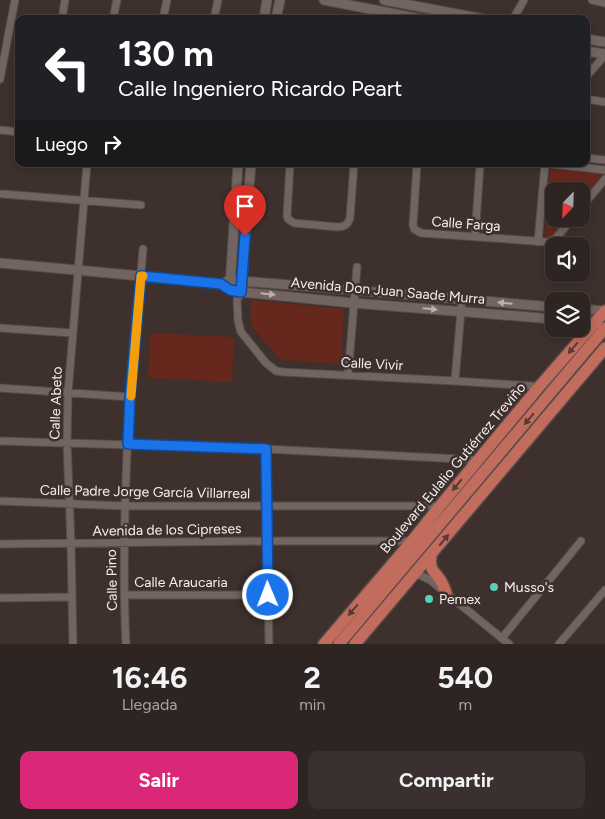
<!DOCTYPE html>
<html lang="es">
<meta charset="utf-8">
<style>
:root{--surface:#2e2422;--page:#3a302f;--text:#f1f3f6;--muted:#a7a4a5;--line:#494140;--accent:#db2777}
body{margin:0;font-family:Figtree,sans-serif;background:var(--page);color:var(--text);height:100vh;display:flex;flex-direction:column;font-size:19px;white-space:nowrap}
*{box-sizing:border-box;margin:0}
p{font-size:16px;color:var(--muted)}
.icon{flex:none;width:28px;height:28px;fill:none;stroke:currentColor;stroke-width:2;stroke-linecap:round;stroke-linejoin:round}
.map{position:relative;height:644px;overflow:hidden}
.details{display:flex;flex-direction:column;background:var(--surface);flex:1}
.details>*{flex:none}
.top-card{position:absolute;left:15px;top:15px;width:575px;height:152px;border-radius:10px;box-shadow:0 2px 8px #0003,0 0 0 1px var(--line);background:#202124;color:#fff;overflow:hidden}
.needle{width:32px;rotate:203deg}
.buttons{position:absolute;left:545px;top:182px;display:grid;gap:10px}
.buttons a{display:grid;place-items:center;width:45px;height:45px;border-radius:10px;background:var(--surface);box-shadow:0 2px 8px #0003,0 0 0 1px var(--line);font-size:25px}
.pin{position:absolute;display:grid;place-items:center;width:42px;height:42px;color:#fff;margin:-51px -21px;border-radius:50% 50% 50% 0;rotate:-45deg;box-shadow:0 0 5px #0007}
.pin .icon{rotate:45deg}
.me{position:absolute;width:55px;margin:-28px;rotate:359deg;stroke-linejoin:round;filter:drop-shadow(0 0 4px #0008)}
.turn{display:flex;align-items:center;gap:18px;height:105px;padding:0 20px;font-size:22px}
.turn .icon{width:65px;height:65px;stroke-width:2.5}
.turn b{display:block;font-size:35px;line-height:42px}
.then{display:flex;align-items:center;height:48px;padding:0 20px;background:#0003;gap:10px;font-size:19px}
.eta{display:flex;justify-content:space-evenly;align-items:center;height:85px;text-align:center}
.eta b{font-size:30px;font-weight:700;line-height:35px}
.cta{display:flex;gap:10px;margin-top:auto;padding:10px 20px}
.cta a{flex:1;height:58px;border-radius:10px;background:var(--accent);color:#fff;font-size:20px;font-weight:700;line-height:58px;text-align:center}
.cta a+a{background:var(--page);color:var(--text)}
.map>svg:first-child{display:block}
.green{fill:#66271c}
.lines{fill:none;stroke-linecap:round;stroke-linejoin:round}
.minor-casing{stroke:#574c4a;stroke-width:9}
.tertiary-casing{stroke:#574c4a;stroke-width:11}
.primary-casing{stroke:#574c4a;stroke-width:14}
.minor{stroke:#726461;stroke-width:7}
.tertiary{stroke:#726461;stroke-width:9}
.primary{stroke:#c16c5c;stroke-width:11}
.oneway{fill:#bbb0ae}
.oneway2{fill:#573c36}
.route-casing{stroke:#114b97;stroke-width:12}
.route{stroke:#1a73e8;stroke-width:9}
.slow{stroke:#f59e0b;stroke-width:9}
.poi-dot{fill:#5acebc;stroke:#3d302d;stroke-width:2}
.labels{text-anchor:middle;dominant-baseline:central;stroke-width:5;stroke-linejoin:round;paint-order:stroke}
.street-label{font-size:14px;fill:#f7efed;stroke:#3d302d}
.poi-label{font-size:14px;fill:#f7efed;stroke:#3d302d;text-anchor:start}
</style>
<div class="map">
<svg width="605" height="644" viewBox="0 0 605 644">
<rect width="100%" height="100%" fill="#3d302d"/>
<path class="green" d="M550,167L605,172L581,201V191H554V219H567L552,237H545Z
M251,300L344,309L341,364L281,360L251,326Z
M150,333L234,337L232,382L148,378Z"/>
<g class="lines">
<g class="minor-casing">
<path id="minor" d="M592,0L605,3
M62,19L65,0
M113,19L117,0
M163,19L167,0
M214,19L218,0
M513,19L524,0
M586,77L605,55
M0,79L15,0
M586,99L605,102
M0,130L19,132
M586,158L605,160
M290,164L287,216L288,219L294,223L337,227C344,227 348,225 350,218L354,164
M417,164L413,225L414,229L421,233L549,242L556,238L572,219
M552,164L605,170
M2,194L141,205
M581,208L605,179
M475,237L480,164
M538,242L545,164
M241,292L237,300L238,321L241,332L266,363L276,371L283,372L455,381L533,386L540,389
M0,328L72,333
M348,375L357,267
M455,381L462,299
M0,388L130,397
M0,441L266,449L479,460
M266,449L269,644
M0,501L125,506H440
M0,544L267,541H414
M415,573L430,580L509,644
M124,595H268
M0,598L72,597
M502,638L581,541
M73,644L71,544L67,443L68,393L87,164
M126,644C122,562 125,479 130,397C134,348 139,298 143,249
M559,644L605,590"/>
</g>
<g class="tertiary-casing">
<path id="tertiary" d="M324,0L421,19
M384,0L483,19
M264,19L267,0
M276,19L280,0
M586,39L605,42
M586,51L605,54
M0,263L141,276L221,284L230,280L554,307
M221,284L230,290L241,292L353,303L554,319
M230,286L238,164
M242,287L245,236L251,164
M581,309L605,311
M581,321L598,323"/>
</g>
<g class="primary-casing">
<path id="primary" d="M431,555C429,571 434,570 441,581C443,585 445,589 446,593
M324,644L412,541L440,506L538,388L605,311
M339,644L605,328
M355,644L605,348"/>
</g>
<use href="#minor" class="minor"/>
<use href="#tertiary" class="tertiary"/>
<use href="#primary" class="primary"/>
</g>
<defs><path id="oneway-solid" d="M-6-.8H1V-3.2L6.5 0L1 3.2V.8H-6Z" transform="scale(1.25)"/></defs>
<g class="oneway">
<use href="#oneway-solid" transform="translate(268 294) rotate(6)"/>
<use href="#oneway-solid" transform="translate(505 303) rotate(-175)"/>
<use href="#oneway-solid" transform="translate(430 309) rotate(5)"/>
</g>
<g class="oneway2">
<use href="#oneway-solid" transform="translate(573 348) rotate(131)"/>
<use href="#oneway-solid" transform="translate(529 419) rotate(130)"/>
<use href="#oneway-solid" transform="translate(457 485) rotate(130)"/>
<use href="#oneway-solid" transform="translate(444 540) rotate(-50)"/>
<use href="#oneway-solid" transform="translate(353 610) rotate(131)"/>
</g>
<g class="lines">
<g class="route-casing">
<path id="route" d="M245,236L241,292L230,290L221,284L141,276L130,397L128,444L266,449L268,595"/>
</g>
<use href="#route" class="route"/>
<path class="slow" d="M131,396L141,276H143"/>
</g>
<g class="poi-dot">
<circle cx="494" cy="587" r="5"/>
<circle cx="429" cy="599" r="5"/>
</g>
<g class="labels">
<g class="street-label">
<text transform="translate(466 224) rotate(4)">Calle Farga</text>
<text transform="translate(388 291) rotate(5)">Avenida Don Juan Saade Murra</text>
<text transform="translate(372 364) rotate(3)">Calle Vivir</text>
<text transform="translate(56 403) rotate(-88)">Calle Abeto</text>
<text transform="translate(453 468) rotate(-50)">Boulevard Eulalio Gutiérrez Treviño</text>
<text transform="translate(145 492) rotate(1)">Calle Padre Jorge García Villarreal</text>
<text transform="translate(167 530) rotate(-1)">Avenida de los Cipreses</text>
<text transform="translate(112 580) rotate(-91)">Calle Pino</text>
<text x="181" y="582">Calle Araucaria</text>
</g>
<g class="poi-label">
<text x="504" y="587">Musso's</text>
<text x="439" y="599">Pemex</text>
</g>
</g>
</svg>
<div class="buttons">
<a><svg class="needle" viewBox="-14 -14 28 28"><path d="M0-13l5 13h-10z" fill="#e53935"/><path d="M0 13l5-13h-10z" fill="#a7a4a5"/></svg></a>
<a><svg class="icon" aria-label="sound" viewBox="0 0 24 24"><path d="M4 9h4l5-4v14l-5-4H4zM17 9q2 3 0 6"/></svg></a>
<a><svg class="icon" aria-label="layers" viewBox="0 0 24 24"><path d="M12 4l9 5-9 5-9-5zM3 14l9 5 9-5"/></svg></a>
</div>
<div class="pin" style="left:245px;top:236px;background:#d93025"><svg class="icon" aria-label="arrive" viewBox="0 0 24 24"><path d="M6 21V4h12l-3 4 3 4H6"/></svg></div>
<svg class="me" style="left:268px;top:595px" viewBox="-20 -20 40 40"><circle r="17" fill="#1a73e8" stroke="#fff" stroke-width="3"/><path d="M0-11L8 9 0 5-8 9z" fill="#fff"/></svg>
<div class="top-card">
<div class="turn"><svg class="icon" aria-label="left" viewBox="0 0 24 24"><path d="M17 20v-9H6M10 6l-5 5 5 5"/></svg><div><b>130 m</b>Calle Ingeniero Ricardo Peart</div></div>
<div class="then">Luego<svg class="icon" aria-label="right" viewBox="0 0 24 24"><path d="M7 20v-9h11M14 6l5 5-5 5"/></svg></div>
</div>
</div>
<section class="details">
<div class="eta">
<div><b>16:46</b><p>Llegada</p></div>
<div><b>2</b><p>min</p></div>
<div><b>540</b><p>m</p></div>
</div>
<div class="cta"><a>Salir</a><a>Compartir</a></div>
</section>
